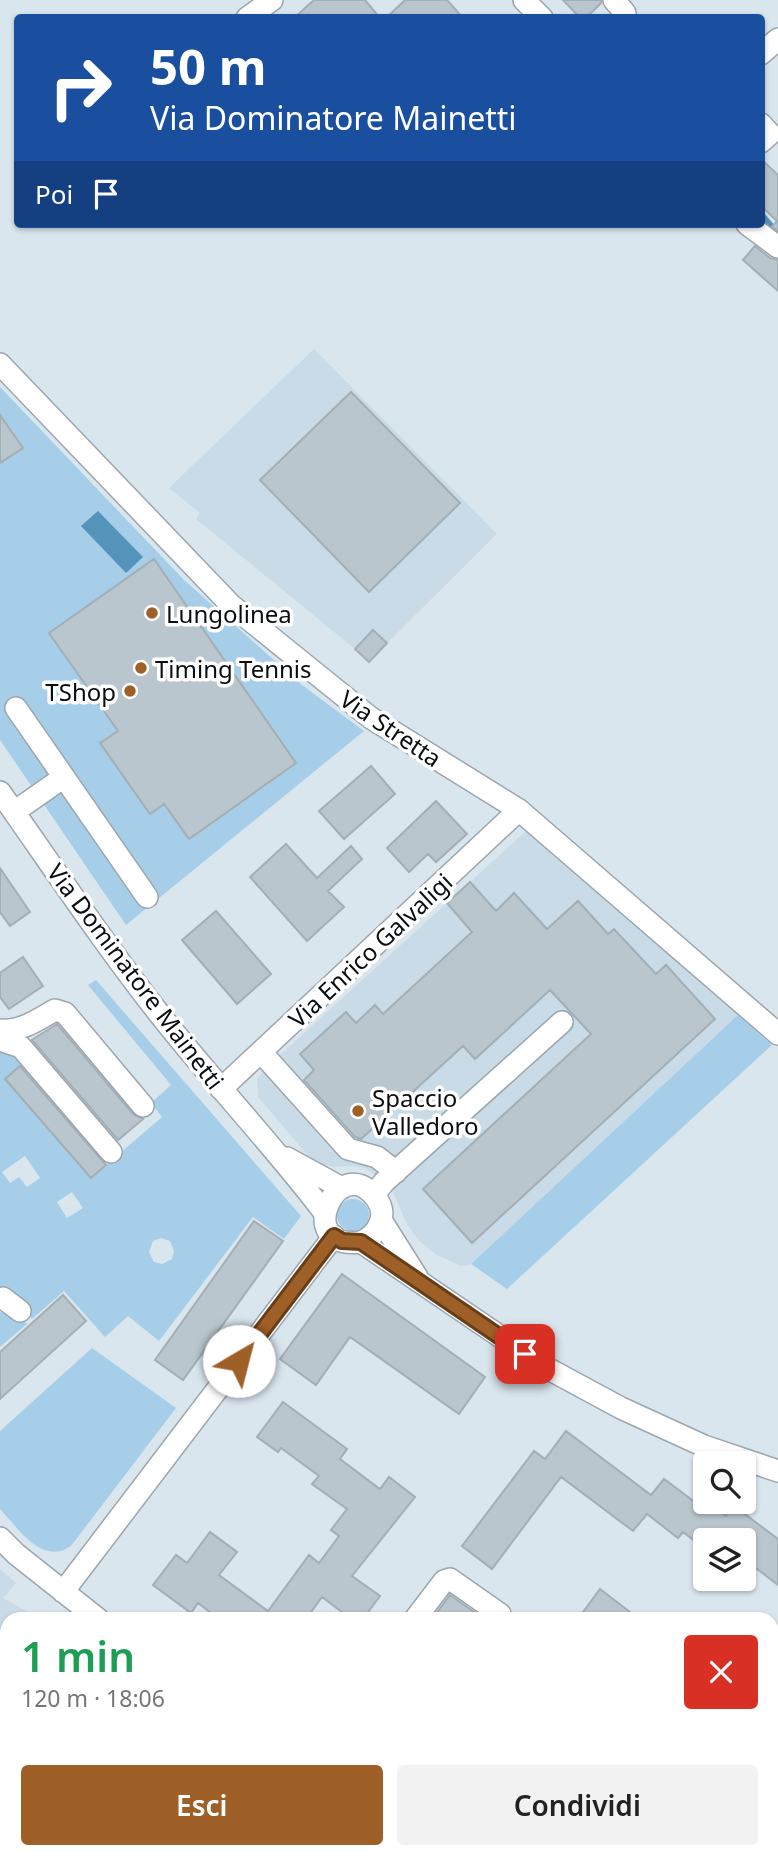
<!DOCTYPE html>
<html lang="it">
<meta charset="utf-8">
<style>
:root{--surface:#fff;--page:#f2f2f2;--text:#222;--muted:#767676;--accent:#9f6028}
body{margin:0;font-family:"Noto Sans",sans-serif;background:var(--page);color:var(--text);height:100vh;display:flex;flex-direction:column;font-size:26px;white-space:nowrap}
*{box-sizing:border-box;margin:0}
p{font-size:23px;color:var(--muted)}
.icon{flex:none;width:38px;height:38px;fill:none;stroke:currentColor;stroke-width:2;stroke-linecap:round;stroke-linejoin:round}
.map{position:relative;flex:1;overflow:hidden}
.sheet{position:absolute;left:0px;top:1612px;width:779px;height:247px;display:flex;flex-direction:column;background:var(--surface);border-radius:21px 21px 0 0;box-shadow:0 2px 5px #0004}
.sheet>*{flex:none}
.guide{position:absolute;left:14px;top:14px;width:751px;height:214px;border-radius:7px;box-shadow:0 2px 5px #0004;background:#1a4fa0;color:#fff;overflow:hidden}
.tools{position:absolute;left:693px;top:1451px;display:grid;gap:14px}
.tools a{display:grid;place-items:center;width:63px;height:63px;border-radius:7px;background:var(--surface);box-shadow:0 2px 5px #0004;font-size:35px}
.pin{position:absolute;display:grid;place-items:center;width:60px;height:60px;color:#fff;margin:-30px;border-radius:14px;box-shadow:0 4px 10px #0006}
.me{position:absolute;width:77px;margin:-38px;rotate:37deg;stroke-linejoin:round;filter:drop-shadow(0 0 5px #0008)}
.turn{display:flex;align-items:center;gap:24px;height:147px;padding:0 21px;font-size:32px}
.turn .icon{width:91px;height:91px;stroke-width:2.5}
.turn b{display:block;font-size:49px;line-height:60px}
.then{display:flex;align-items:center;height:66px;padding:0 21px;background:#0003;gap:14px;font-size:26px}
.round{display:grid;place-items:center;flex:none;width:74px;height:74px;border-radius:7px;background:var(--page)}
.head{display:flex;align-items:center;justify-content:space-between;height:119px;padding:0 21px}
h1{font-size:42px;font-weight:600;line-height:52px;color:#1e9e55}
.cta{display:flex;gap:14px;margin-top:auto;padding:14px 21px}
.cta a{flex:1;height:80px;border-radius:7px;background:var(--accent);color:#fff;font-size:28px;font-weight:600;line-height:80px;text-align:center}
.cta a+a{background:var(--page);color:var(--text)}
.map>svg:first-child{display:block}
.built{fill:#c8dbe7}
.green{fill:#a6cee8;fill-rule:evenodd}
.water{fill:#5594ba}
.lines{fill:none;stroke-linecap:round;stroke-linejoin:round}
.stream{stroke:#5594ba;stroke-width:6}
.building{fill:#bac6cd;stroke:#a3aeb5;stroke-width:2}
.minor-casing{stroke:#9ba6ae;stroke-width:24}
.minor{stroke:#fff;stroke-width:21}
.route-casing{stroke:#673e1a;stroke-width:18}
.route{stroke:#9f6028;stroke-width:12}
.poi-dot{fill:#9f6028;stroke:#fff;stroke-width:2.5}
.labels{text-anchor:middle;dominant-baseline:central;stroke-width:7;stroke-linejoin:round;paint-order:stroke}
.poi-label{font-size:24px;fill:#090d10;stroke:#fff;text-anchor:start}
.street-label{font-size:24px;fill:#090d10;stroke:#fff}
</style>
<div class="map">
<svg width="778" height="1857" viewBox="0 0 778 1857">
<rect width="100%" height="100%" fill="#dae6ee"/>
<path class="built" d="M314,349L497,534L387,643L372,630L355,649L196,519L200,513L169,488Z
M526,831L738,1015L471,1264L461,1266L437,1255L418,1240L406,1222L393,1192L385,1183L365,1168L352,1166L334,1167L320,1164L311,1159L258,1097L257,1079L271,1063Z
M0,1569L16,1583L3,1598L40,1619H7V1811L0,1807Z
M82,1852H178L174,1857H92Z"/>
<path class="green" d="M0,387L184,580L302,685L364,731L126,925L0,740Z
M96,980L301,1216L284,1239L253,1217L159,1341L128,1316L105,1337L64,1291L32,1319L18,1303L0,1293V1045L12,1054L21,1065L5,1079L91,1178L162,1117L151,1103L171,1085L88,985ZM25,1156L40,1178L27,1187L19,1177L10,1183L2,1172ZM72,1192L83,1208L67,1218L57,1202ZM161,1238L170,1241L174,1251L172,1259L162,1264L154,1262L149,1252L153,1241Z
M738,1015L772,1045L507,1289L471,1264Z
M337 1215a16 16 0 1 1 32 0a16 16 0 1 1-32 0Z
M9,1305L27,1324L0,1347V1313Z
M92,1348L176,1408L71,1546C42,1566 19,1529 0,1509V1431Z
M0,1825L7,1829V1852H51L62,1857H18L0,1848Z
M523,1852H555L562,1857H518Z
M565,1852H604L611,1857H572Z"/>
<path class="water" d="M98,511L143,557L126,573L81,526Z"/>
<g class="lines">
<path class="stream" d="M761,214L778,234"/>
</g>
<path class="building" d="M314,0H365L380,18H294Z
M405,0H447L463,18H386Z
M563,0H601V3L586,18H580Z
M761,159L778,175V231L772,227L777,221L761,206Z
M755,246L770,258L778,260V291L743,260Z
M351,392L460,503L369,592L260,480Z
M0,415L23,448L0,463Z
M154,559L296,763L189,839L164,804L150,814L100,743L118,731L49,633Z
M373,630L387,643L369,662L355,649Z
M371,766L395,794L344,839L319,811Z
M436,801L467,834L436,862L428,854L409,872L387,848Z
M286,844L317,878L351,846L362,859L328,891L344,907L307,941L250,877Z
M0,868L30,912L10,926L0,912Z
M470,882L496,911L514,893L547,929L578,901L608,934L614,929L656,974L666,965L715,1019L472,1243L423,1189L591,1034L550,990L475,1059L463,1046L361,1139L355,1137L304,1080L314,1070L300,1054L346,1012L356,1023L375,1005L383,1014L472,932L447,903Z
M216,911L271,974L237,1004L182,940Z
M23,957L43,986L9,1009L0,997V973Z
M57,1024L133,1114L143,1119L118,1140L32,1040Z
M20,1066L106,1165L91,1178L5,1079Z
M254,1221L283,1241L183,1380L155,1360Z
M342,1274L485,1377L459,1414L350,1337L316,1385L280,1359Z
M63,1295L86,1321L0,1399V1352Z
M283,1402L347,1449L340,1459L380,1489L389,1477L415,1497L352,1576L380,1596L363,1619H351L322,1597L306,1619H219L198,1603L191,1613L153,1585L176,1555L187,1563L210,1532L237,1552L219,1575L268,1611L309,1555L319,1563L339,1536L331,1530L347,1509L312,1484L319,1476L281,1448L278,1452L257,1437Z
M566,1431L651,1495L664,1479L696,1503L700,1497L726,1516L734,1506L778,1539V1585L744,1559V1540H705V1549L683,1532L678,1538L647,1514L633,1531L561,1477L492,1569L462,1546L534,1451L545,1459Z
M600,1589L639,1619H578Z
M450,1595L484,1619H432Z"/>
<g class="lines">
<g class="minor-casing">
<path id="minor" d="M524,0L542,18
M614,0L625,13
M247,18L272,0
M761,54L778,39
M761,124L770,134L761,142
M747,224L778,247
M0,364L231,605L371,718L519,810L778,1034
M16,708L147,897
M0,792C53,867 104,944 161,1016C214,1083 272,1144 324,1212
M14,812L64,777
M0,1030C21,1032 37,1020 55,1010L65,1013L143,1106
M0,1040L21,1047L111,1152
M261,1052L348,1149L377,1157L396,1172
M221,1089L519,810
M287,1158L342,1188
M374,1195L384,1182L562,1022
M381,1220L417,1277
M361,1242C378,1235 389,1215 376,1198C338,1148 291,1251 361,1242L545,1367L621,1408L704,1446L778,1471
M0,1299L3,1298L20,1311
M0,1538L16,1554L98,1619
M63,1592L334,1236
M415,1619L444,1581L450,1579L500,1614
M0,1816L7,1820
M66,1852L77,1857
M410,1852L418,1857
M680,1852L688,1857
M205,1857L209,1852
M505,1857L509,1852"/>
</g>
<use href="#minor" class="minor"/>
</g>
<g class="lines">
<g class="route-casing">
<path id="route" d="M239,1361L334,1236L342,1241L361,1242L525,1354"/>
</g>
<use href="#route" class="route"/>
</g>
<g class="poi-dot">
<circle cx="152" cy="613" r="7"/>
<circle cx="141" cy="668" r="7"/>
<circle cx="130" cy="691" r="7"/>
<circle cx="358" cy="1111" r="7"/>
</g>
<g class="labels">
<g class="poi-label">
<text x="166" y="613">Lungolinea</text>
<text x="155" y="668">Timing Tennis</text>
<text x="116" y="691" text-anchor="end">TShop</text>
<text x="372" y="1097">Spaccio<tspan x="372" dy="28">Valledoro</tspan></text>
</g>
<g class="street-label">
<text transform="translate(391 728) rotate(34)">Via Stretta</text>
<text transform="translate(370 950) rotate(-43)">Via Enrico Galvaligi</text>
<text transform="translate(136 976) rotate(53)">Via Dominatore Mainetti</text>
</g>
</g>
</svg>
<div class="tools">
<a><svg class="icon" aria-label="search" viewBox="0 0 24 24"><circle cx="10" cy="10" r="6"/><path d="M15 15l6 6"/></svg></a>
<a><svg class="icon" aria-label="layers" viewBox="0 0 24 24"><path d="M12 4l9 5-9 5-9-5zM3 14l9 5 9-5"/></svg></a>
</div>
<div class="pin" style="left:525px;top:1354px;background:#d93025"><svg class="icon" aria-label="arrive" viewBox="0 0 24 24"><path d="M6 21V4h12l-3 4 3 4H6"/></svg></div>
<svg class="me" style="left:239px;top:1361px" viewBox="-20 -20 40 40"><circle r="19" fill="#fff"/><path d="M0-13L10 11 0 6-10 11z" fill="#9f6028"/></svg>
<div class="guide">
<div class="turn"><svg class="icon" aria-label="right" viewBox="0 0 24 24"><path d="M7 20v-9h11M14 6l5 5-5 5"/></svg><div><b>50 m</b>Via Dominatore Mainetti</div></div>
<div class="then">Poi<svg class="icon" aria-label="arrive" viewBox="0 0 24 24"><path d="M6 21V4h12l-3 4 3 4H6"/></svg></div>
</div>
<section class="sheet">
<div class="head"><div><h1>1 min</h1><p>120 m · 18:06</p></div><a class="round" style="background:#d93025;color:#fff"><svg class="icon" aria-label="close" viewBox="0 0 24 24"><path d="M6 6l12 12M18 6L6 18"/></svg></a></div>
<div class="cta"><a>Esci</a><a>Condividi</a></div>
</section>
</div>
